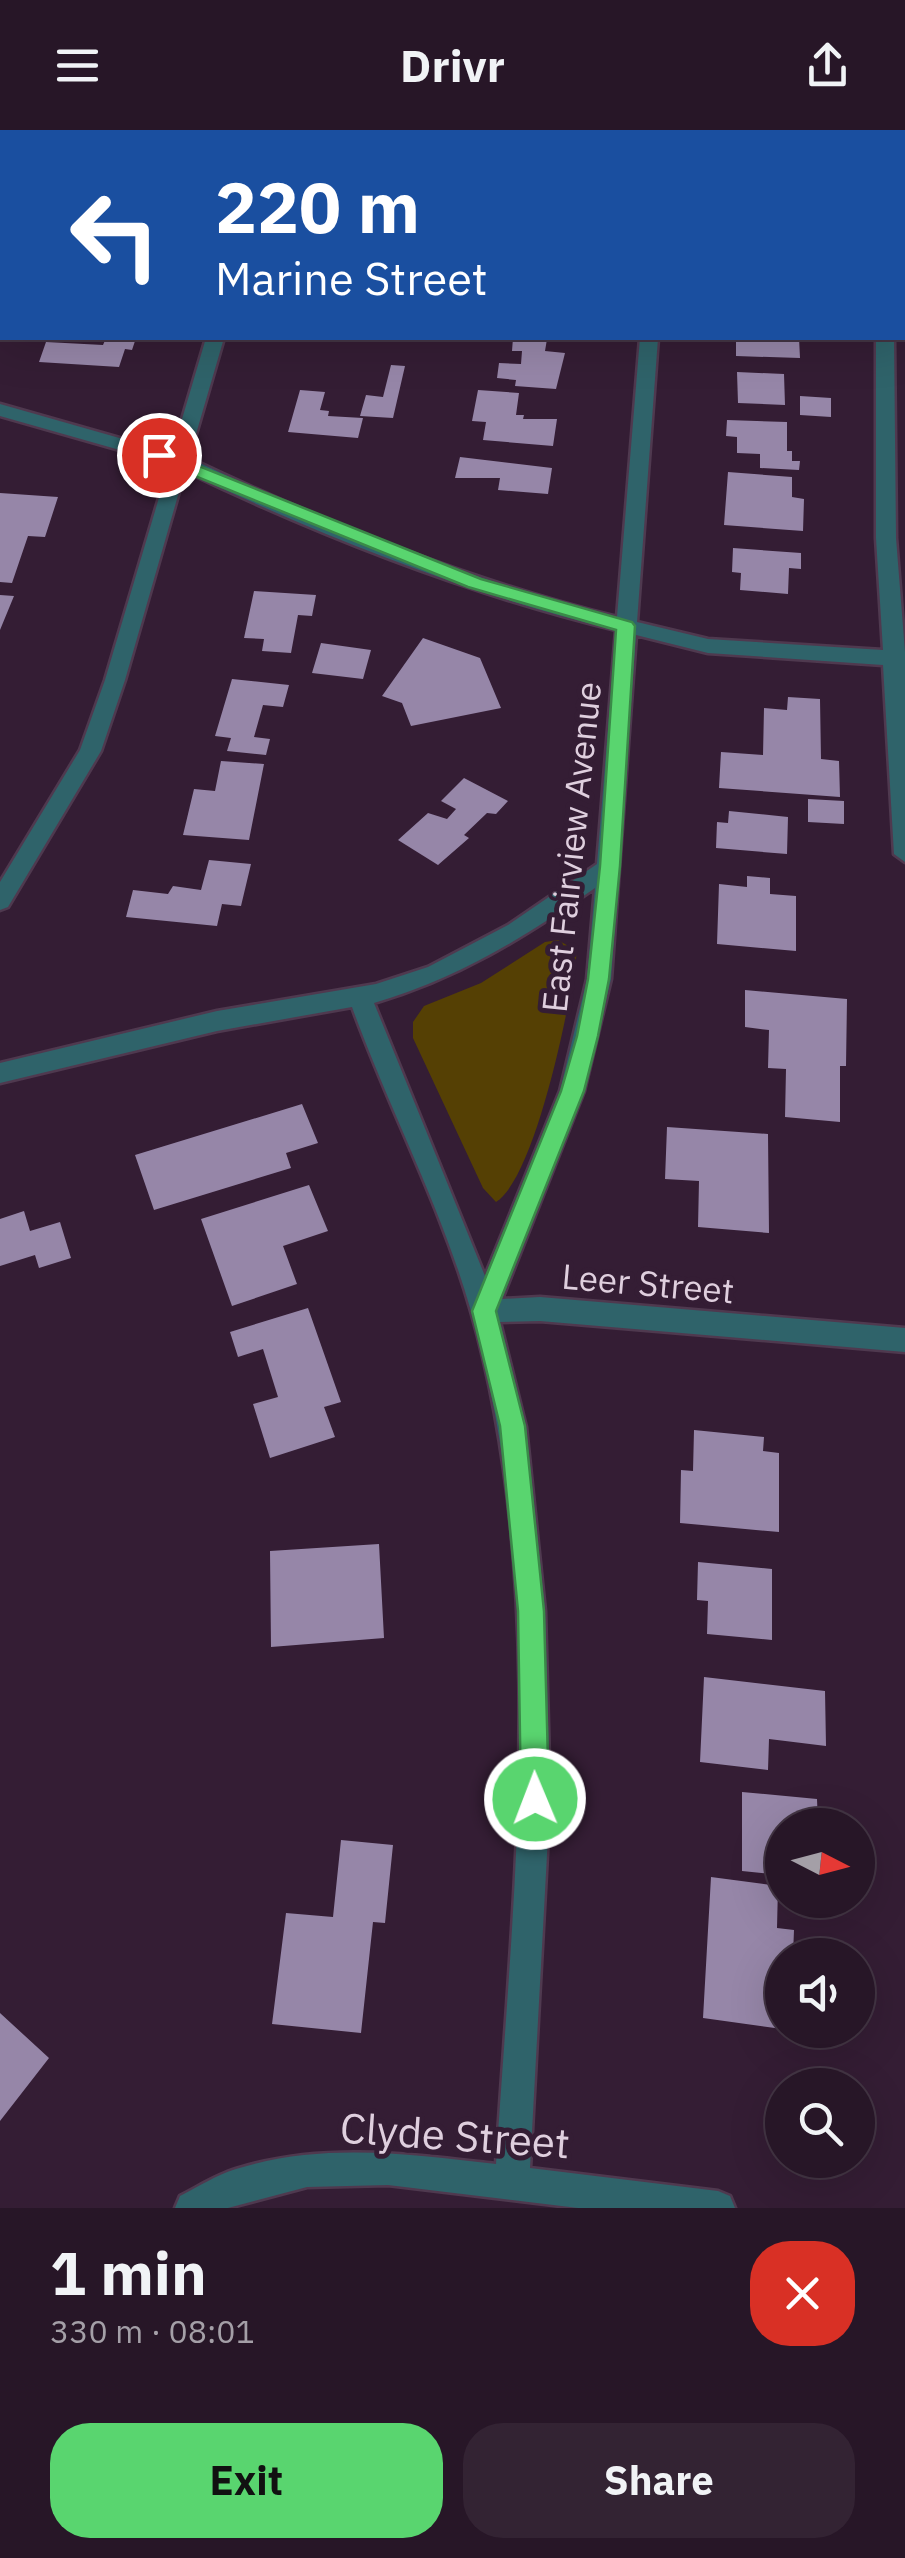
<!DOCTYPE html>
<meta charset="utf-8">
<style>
:root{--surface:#271627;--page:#332333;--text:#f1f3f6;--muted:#a49fa7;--line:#433544;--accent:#59d56f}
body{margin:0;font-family:"IBM Plex Sans",sans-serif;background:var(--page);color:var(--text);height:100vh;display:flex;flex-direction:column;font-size:38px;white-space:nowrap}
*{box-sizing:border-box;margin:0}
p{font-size:32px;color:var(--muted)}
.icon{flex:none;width:55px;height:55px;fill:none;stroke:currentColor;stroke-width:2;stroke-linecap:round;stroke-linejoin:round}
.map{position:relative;height:2078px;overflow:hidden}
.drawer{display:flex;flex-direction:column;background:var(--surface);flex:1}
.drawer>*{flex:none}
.guide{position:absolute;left:0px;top:0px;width:905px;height:210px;box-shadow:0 10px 40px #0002,0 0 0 2px var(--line);background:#1a4fa0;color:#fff;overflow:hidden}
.needle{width:65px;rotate:96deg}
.fabs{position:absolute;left:765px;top:1678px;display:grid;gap:20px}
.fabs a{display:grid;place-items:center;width:110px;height:110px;border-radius:50%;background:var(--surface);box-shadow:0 10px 40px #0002,0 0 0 2px var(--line);font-size:50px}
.pin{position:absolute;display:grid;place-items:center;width:85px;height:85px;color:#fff;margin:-42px;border:5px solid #fff;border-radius:50%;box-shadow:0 2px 10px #0007}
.me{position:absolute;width:110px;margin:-55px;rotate:359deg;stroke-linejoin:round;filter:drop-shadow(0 0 8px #0008)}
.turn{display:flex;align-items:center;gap:35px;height:210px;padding:0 50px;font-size:45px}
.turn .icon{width:130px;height:130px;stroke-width:2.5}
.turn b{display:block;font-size:70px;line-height:85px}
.round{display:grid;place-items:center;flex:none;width:105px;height:105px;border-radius:40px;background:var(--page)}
.head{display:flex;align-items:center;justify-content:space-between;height:170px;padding:0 50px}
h1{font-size:60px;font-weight:700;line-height:75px}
.action{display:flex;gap:20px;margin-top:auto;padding:20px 50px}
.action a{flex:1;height:115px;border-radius:40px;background:var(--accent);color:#111;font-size:40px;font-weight:700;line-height:115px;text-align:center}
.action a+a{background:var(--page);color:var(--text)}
header{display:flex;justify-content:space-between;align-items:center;height:130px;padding:0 50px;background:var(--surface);font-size:45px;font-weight:700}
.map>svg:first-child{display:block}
.green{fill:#554004}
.building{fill:#9686a8}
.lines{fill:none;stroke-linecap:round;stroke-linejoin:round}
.minor-casing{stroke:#4f394f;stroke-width:5}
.minor{fill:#2f636a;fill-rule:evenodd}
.route{fill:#59d56f;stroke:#3a8a48;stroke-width:2.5}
.labels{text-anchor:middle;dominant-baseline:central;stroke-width:10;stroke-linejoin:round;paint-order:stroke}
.street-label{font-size:35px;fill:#dfcfde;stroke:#341d34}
.near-street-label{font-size:42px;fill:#dfcfde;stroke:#341d34}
</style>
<header><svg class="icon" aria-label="menu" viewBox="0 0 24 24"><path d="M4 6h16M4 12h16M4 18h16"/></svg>Drivr<svg class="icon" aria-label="share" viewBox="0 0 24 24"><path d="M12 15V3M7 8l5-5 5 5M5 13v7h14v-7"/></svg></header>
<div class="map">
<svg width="905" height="2078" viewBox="0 0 905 2078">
<rect width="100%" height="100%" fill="#341d34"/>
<path class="green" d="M558,810L577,821C571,871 536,1047 496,1072L483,1058L413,908V892L424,876L481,853L545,812Z"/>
<path class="building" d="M106,208H136L132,220L125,219L119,237L39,232L46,212L103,215Z
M513,208L547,209L545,221L565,223L556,259L515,256L516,250L497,248L499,233L521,234L522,221H512Z
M736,208H799L800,228L736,226Z
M391,235L405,236L393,288L360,286L366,265L383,267Z
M737,242L784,244L785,275L738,273Z
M300,260L325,262L320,280L329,281L328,286L363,288L358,308L288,302Z
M478,260L519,263L516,285H524L523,289H557L553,316L483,310L486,292L472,291Z
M800,266L831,268V287L800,285Z
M727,290L787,292V321H792V331H800L799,340L760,338V324L737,323V307L726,306Z
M460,327L552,338L548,364L498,360L500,348H455Z
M728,342L792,347V367L804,369L803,401L724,395Z
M0,363L58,367L45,407L28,406L12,453L0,452Z
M733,418L801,423V439L789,438L788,464L740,460L741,443L732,442Z
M254,461L316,465L312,486L298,485L291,523L262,521L264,509L244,508Z
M0,465L14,466L0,500Z
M423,508L480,528L501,578L411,596L402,573L382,566Z
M321,513L371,520L363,549L312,543Z
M232,549L289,555L283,577L263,575L254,607L270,609L266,625L227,621L231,608L215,606Z
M788,567L820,569L821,629L839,631L840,667L719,658L721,622L763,625L764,578L787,580Z
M221,631L264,634L249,710L183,705L194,659L215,661Z
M464,648L508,671L496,684L487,683L464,705L469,708L438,735L398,710L428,683L447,689L456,679L441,671Z
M808,669L844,671V694L808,692Z
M729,681L788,687L787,724L716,718L717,692L728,693Z
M209,730L251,734L241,776L222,774L217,796L126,787L133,760L168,764L173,756L201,760Z
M747,746L770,748V764L796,766V821L717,814L719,754L747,757Z
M745,860L847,869L846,936H840V992L785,987L786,939L768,938L769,900L745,897Z
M302,974L318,1013L286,1023L291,1038L154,1080L135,1025Z
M667,997L768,1004L769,1103L698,1097L699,1051L665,1049Z
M309,1055L328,1101L283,1116L297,1154L232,1176L201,1089Z
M24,1081L30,1101L60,1092L71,1128L39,1138L35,1125L0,1136V1089Z
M308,1178L341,1272L324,1277L335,1307L270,1328L253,1274L278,1267L263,1219L238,1227L230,1202Z
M694,1300L764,1307L763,1321L779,1323V1402L680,1393L681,1340L693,1341Z
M379,1414L384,1508L271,1517L270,1421Z
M698,1432L772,1439V1510L707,1504L708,1471L697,1470Z
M704,1547L825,1561L826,1616L769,1609L768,1640L700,1632Z
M742,1662L817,1669L818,1695H782V1745L742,1741Z
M341,1710L393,1715L385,1793L373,1792L361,1903L272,1894L286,1783L333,1787Z
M711,1747L778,1756L777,1798L794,1800L793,1825H782V1899L703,1888Z
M0,1883L49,1928L0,1991Z"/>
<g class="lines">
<g class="minor-casing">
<path id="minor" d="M250,0H266V2H250Z
M639,0H655L656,2H640Z
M869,0H885V2H869Z
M206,208H224L189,328C326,393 470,451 617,487L640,208H658L637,492L708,509L883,520L876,408V208H894L896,408L905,522V732L894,724L883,535L708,523L636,505L611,849L584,961L502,1169L540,1167L905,1198V1222L540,1191L500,1192L526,1297L545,1481L550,1669L530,2038L718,2061L730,2066L735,2078H578L388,2055L307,2057L228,2078H175L180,2066C198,2057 216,2045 236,2039C322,2012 409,2024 496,2034C514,1754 549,1455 471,1181C441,1076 389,979 352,877L217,901L0,953V933L217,881L376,854L428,837L508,795L597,734L616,500C468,464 323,407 185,341L125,550L101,621L8,777L0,780V752L80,620L105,550L169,334L0,286V274L172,323ZM595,758L587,849L560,961L485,1146L374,873C457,849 525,807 595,758Z"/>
</g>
<use href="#minor" class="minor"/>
</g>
<path class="route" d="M159,320L481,449L632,492L635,496L620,736L609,849L598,906L584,961L496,1181L525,1296L544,1481L549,1669L545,1679L535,1683L525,1679L521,1669L518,1481L500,1296L472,1181L561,961L577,906L588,849L600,736L616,500L468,457L153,329L150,325Z"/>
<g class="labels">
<g class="street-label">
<text transform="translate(571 717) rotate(-84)">East Fairview Avenue</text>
<text transform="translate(648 1153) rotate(5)">Leer Street</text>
</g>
<g class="near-street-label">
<text transform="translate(455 2005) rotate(4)">Clyde Street</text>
</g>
</g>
</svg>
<div class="fabs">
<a><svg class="needle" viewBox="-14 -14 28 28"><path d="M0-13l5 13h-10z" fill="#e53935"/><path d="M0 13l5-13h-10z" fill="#a49fa7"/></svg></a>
<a><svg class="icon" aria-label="sound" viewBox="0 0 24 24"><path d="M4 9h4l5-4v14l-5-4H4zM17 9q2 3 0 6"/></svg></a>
<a><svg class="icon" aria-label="search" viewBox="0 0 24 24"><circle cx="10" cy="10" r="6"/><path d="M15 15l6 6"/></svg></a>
</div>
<div class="pin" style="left:159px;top:325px;background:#d93025"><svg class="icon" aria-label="arrive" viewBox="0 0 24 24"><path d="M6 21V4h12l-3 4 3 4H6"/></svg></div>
<svg class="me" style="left:535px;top:1669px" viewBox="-20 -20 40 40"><circle r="17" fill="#59d56f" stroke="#fff" stroke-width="3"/><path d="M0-11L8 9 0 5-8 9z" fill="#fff"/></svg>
<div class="guide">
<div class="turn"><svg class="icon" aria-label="left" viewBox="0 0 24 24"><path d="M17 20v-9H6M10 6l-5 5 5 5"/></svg><div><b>220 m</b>Marine Street</div></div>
</div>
</div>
<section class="drawer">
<div class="head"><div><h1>1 min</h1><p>330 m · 08:01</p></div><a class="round" style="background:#d93025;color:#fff"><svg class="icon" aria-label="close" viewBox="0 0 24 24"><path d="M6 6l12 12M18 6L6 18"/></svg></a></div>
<div class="action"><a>Exit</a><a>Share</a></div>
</section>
